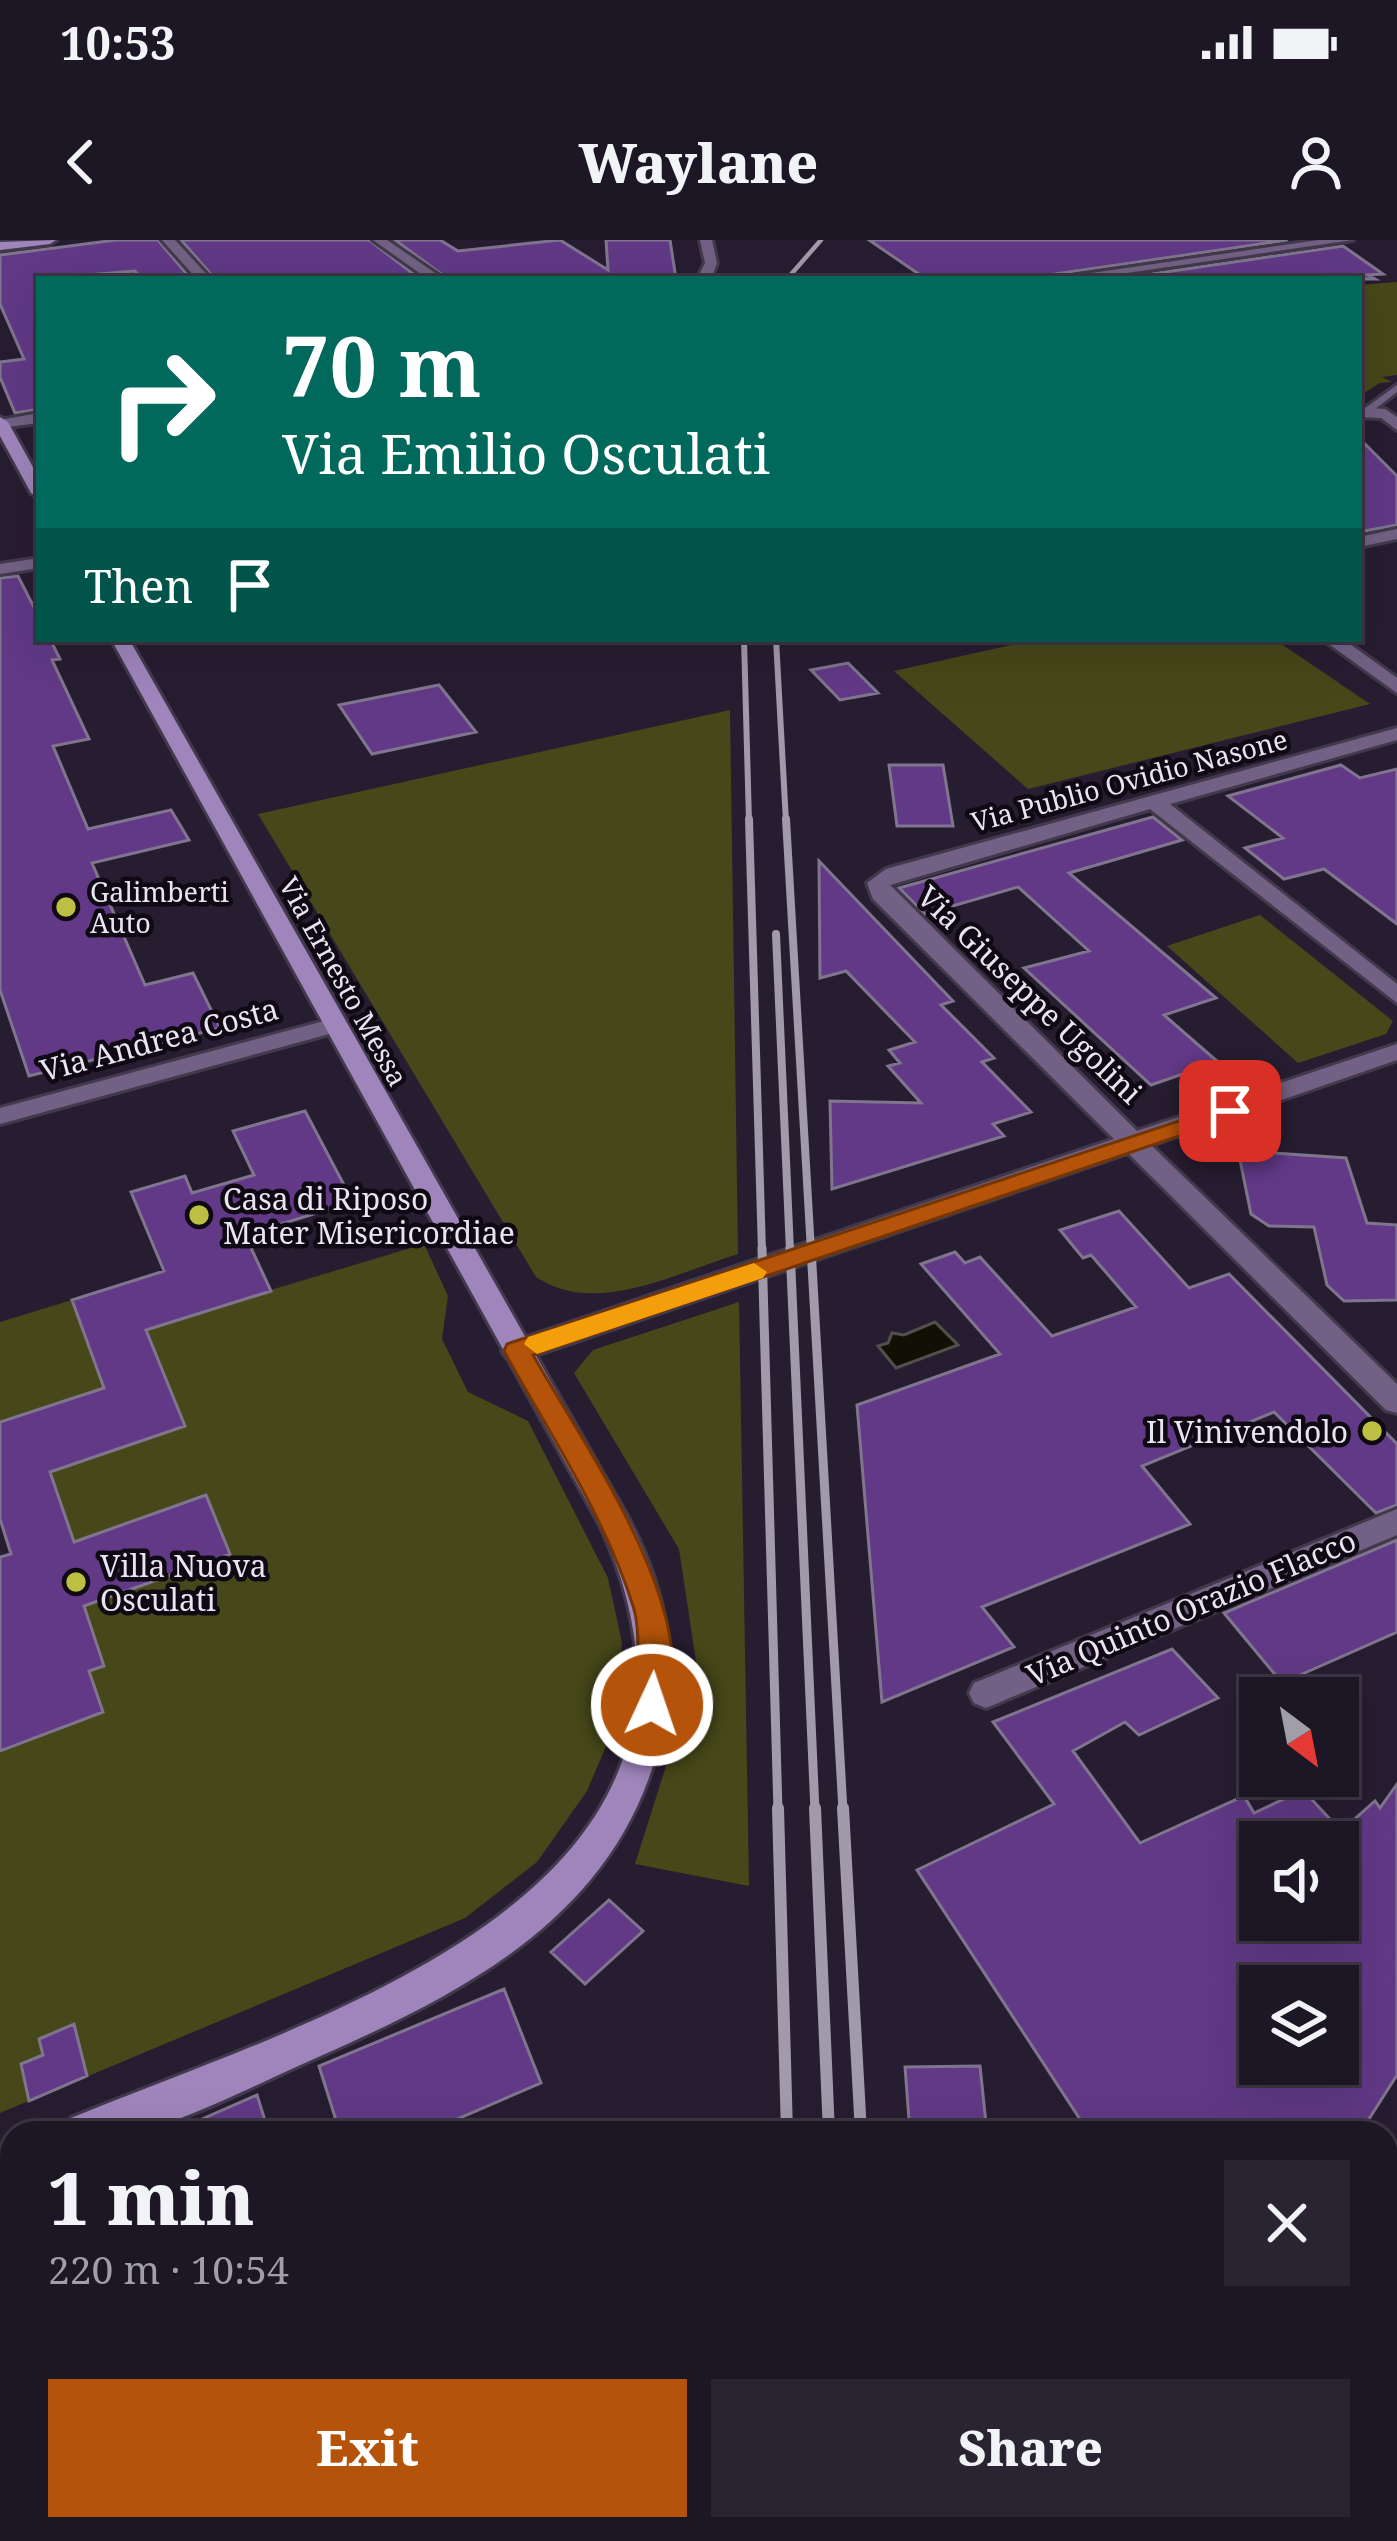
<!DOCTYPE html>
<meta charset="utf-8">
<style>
:root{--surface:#1d1625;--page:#2a2332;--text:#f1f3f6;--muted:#a09fa7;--line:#3b3542;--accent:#b45309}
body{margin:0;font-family:"Noto Serif",serif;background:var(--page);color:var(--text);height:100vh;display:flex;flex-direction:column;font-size:45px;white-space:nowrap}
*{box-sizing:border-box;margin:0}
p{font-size:39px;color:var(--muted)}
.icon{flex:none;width:66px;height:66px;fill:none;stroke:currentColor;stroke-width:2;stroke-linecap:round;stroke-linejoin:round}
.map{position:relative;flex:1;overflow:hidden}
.drawer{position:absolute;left:0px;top:1881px;width:1398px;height:420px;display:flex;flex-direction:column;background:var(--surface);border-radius:36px 36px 0 0;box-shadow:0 12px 48px #0002,0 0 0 3px var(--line)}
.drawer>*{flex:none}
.top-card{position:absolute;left:36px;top:36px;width:1326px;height:366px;border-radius:0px;box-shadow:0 12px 48px #0002,0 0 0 3px var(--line);background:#00695c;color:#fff;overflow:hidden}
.needle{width:78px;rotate:148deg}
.tools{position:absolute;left:1239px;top:1437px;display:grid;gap:24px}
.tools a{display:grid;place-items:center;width:120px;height:120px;border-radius:0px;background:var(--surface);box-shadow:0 12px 48px #0002,0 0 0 3px var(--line);font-size:60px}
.pin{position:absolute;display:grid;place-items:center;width:102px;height:102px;color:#fff;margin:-51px;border-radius:24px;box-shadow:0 6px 18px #0006}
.me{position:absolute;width:132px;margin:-66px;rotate:3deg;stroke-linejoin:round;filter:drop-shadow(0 0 9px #0008)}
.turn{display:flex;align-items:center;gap:42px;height:252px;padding:0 48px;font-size:54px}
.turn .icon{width:156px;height:156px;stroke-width:2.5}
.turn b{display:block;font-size:84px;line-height:102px}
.then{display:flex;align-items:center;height:114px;padding:0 48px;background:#0003;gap:24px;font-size:45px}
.round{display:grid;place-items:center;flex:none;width:126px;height:126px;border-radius:0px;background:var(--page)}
.head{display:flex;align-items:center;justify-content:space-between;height:204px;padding:0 48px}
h1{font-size:72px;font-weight:800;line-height:90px}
.button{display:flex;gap:24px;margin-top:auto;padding:24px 48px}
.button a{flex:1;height:138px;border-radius:0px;background:var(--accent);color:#fff;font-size:48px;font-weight:800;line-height:138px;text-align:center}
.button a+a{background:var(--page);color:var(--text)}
.status{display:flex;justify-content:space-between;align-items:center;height:84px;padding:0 60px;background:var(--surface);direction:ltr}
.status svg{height:33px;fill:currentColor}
header{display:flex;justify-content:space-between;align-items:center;height:156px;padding:0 48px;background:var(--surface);font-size:54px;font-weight:800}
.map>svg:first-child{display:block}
.green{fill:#464819}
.water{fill:#101104;stroke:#51504b;stroke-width:3}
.building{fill:#613986;stroke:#80758e;stroke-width:3;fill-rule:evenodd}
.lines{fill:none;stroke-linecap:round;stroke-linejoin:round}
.lane-casing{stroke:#42394c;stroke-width:6}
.street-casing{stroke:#42394c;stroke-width:6}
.secondary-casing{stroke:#42394c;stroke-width:6}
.lane{fill:#726184;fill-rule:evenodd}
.street{fill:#726184;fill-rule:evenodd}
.secondary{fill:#9f85bc;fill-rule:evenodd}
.rail-far4{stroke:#a19aaa;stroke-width:4.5}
.rail-far3{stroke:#a19aaa;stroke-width:6}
.rail-far2{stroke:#a19aaa;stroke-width:8}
.rail-far1{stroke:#a19aaa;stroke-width:9}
.rail{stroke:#a19aaa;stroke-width:12}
.route{fill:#b45309;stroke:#753606;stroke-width:3}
.slow{fill:#f59e0b}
.poi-dot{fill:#bdbf43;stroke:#0e0912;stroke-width:4.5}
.labels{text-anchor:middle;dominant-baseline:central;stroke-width:9;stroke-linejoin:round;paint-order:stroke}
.far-street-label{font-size:27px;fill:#eae4f2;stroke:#0e0912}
.far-poi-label{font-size:27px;fill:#eae4f2;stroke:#0e0912;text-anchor:start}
.street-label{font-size:30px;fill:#eae4f2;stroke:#0e0912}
.poi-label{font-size:30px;fill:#eae4f2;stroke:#0e0912;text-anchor:start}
</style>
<div class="status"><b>10:53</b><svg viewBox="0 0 49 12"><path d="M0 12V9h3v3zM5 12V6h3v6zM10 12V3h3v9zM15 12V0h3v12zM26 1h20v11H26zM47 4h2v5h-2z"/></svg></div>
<header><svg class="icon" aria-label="back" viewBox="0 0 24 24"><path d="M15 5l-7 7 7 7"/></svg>Waylane<svg class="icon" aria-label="person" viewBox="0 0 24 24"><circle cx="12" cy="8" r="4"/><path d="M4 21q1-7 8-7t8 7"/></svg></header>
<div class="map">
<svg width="1397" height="2301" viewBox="0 0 1397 2301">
<rect width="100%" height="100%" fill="#271d31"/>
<path class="green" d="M1397,42V135L1382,137L1392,142L1380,143L1359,156V45Z
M1038,399H1274L1370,464L1028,549L894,431Z
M730,470L738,1014C676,1033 595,1077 536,1037L258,574Z
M1260,675L1393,781L1386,794L1298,823L1167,706Z
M424,1004L448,1056L442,1099L468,1152L528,1181L608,1338L622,1403L612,1492L587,1551L537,1622L465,1678L0,1873V1511L102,1472L89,1431L104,1425L84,1366L230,1313L206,1256L74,1302L50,1232L185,1185L161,1129L0,1182V1082L72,1060L88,1105Z
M739,1062L749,1646L635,1624L697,1428L679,1309L574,1133L593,1110Z"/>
<path class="water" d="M935,1082L958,1105L896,1128L878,1106L888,1103L892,1093L904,1095Z"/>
<path class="building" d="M116,0H158L191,39H142L135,31L39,39V169L15,173L0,137V122L24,119L0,64V15Z
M181,0H369L420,39H215Z
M395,0H440L458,11L560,0L608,30L606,0H670L676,39H448Z
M869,0H1288L1049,35L1046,39H926Z
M1343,6L1383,34L1368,35L1375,39H1117Z
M1359,198L1397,236V285L1359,292Z
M18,336L39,377V399H50L60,419L52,420L89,499L53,506L88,589L171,570L189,600L92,623L145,745L193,733L220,788L29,836L0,750V338Z
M848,423L878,453L840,460L811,430Z
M439,445L476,492L372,514L339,465Z
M889,525H943L953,586H897Z
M1341,525L1360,538L1397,529V684L1324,629L1284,639L1245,608L1283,598L1228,556Z
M1153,577L1182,600L1069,633L1216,758L1164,775L1218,822L1151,845L1024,728L1089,711L1018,647L925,674L899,648Z
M819,621L953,761L941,765L994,818L982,822L1031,872L993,884L1004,896L832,949L830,861L921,863L888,826L900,823L889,810L915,802L846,731L820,738Z
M305,871L353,962L245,995L271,1051L146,1090L185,1186L50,1232L74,1302L206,1255L230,1314L84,1366L104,1426L89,1431L103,1472L0,1511V1317L11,1314L0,1279V1182L104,1148L72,1060L164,1031L131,952L185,936L192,953L254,935L233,891Z
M1259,912L1346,918L1367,983L1397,985V1060L1344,1061L1327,1045L1314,987L1269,986L1251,974L1240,920Z
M1119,971L1189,1048L1229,1034L1397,1204V1265L1376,1273L1274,1172L1142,1226L1190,1284L982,1367L1014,1407L882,1462L857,1165L1000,1114L921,1024L955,1012L965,1023L980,1017L1052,1096L1136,1067L1091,1015L1083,1018L1060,990Z
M1397,1300V1392L1282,1443L1224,1373Z
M1172,1409L1218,1458L1139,1495L1125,1482L1073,1511L1140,1603L1244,1556L1254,1573L1303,1550L1341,1591L1375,1561L1380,1568L1397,1544V1835L1360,1893H1089L917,1630L1054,1564L993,1482ZM1260,1602H1338V1680H1260ZM1260,1746H1338V1824H1260Z
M609,1660L643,1691L585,1744L551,1712Z
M504,1749L541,1843L425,1893H340L319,1826Z
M74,1784L87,1836L29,1861L21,1824L43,1815L39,1799Z
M980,1826L987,1893H910L905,1827Z
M257,1855L269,1893H170Z"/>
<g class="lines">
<g class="lane-casing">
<path id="lane" d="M1397,145V152L1370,173H1364V169Z"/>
</g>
<g class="street-casing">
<path id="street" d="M162,0H175L211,39H197Z
M373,0H387L444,39H428Z
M700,0H712L717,23L711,39H697L705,23Z
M1319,0H1353L1086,39H1050Z
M1359,167L1385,169L1397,177V190L1381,178L1359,177Z
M39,173V183L0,188V180Z
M1397,289V299L1359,307V297Z
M39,318V328L0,334V324Z
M1322,399H1343L1397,438V453Z
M1397,488V500L1170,564L1397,744V763L1150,569L890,645L1137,891L1397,804V820L1151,905L1397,1144V1173L1386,1170L1128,913L527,1118H507L502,1111L507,1104L1114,899L873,659L867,643L886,629Z
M335,778L347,785L344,790L0,884V868Z
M1397,1269V1295L998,1463L986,1468L974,1463L969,1453L974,1443Z
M1397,2275V2301H1372L1377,2289H1386V2280Z"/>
</g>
<g class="secondary-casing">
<path id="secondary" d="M56,0L50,4L0,10V2Z
M0,177L8,182L39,238V258L31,253L0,196Z
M111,399H129L627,1276C667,1351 680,1422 659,1505C615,1677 465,1752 316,1818C261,1842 196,1877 138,1892C117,1898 88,1893 65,1893L71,1878C322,1775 766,1652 601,1287Z
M12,1903V1945L0,1950V1908Z
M1397,1913V1968L1386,1972V1918Z
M1397,2066V2125L1386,2129V2070Z
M1140,2289H1191L1186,2301H1135Z
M1251,2289H1301L1296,2301H1246Z"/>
</g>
<use href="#lane" class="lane"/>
<use href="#street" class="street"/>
<use href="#secondary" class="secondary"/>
<path class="rail-far4" d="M787,39L821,0"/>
<path class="rail-far3" d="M744,399L749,582
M776,399L786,582"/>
<path class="rail-far2" d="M749,579L762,1011
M786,579L811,1011
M776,694L790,1011"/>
<path class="rail-far1" d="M762,1008L778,1571
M790,1008L815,1571
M811,1008L843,1571"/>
<path class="rail" d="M778,1568L787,1893
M815,1568L829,1893
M843,1568L861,1893
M799,2289V2301
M846,2289L847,2301
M883,2289L884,2301"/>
</g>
<path class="route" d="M1230,864L1238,866V876L533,1115C580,1199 709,1380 663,1475L652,1479L640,1475C632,1457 644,1398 633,1366C605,1276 549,1193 504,1111L507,1104Z"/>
<path class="slow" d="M754,1023L767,1032L763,1038L537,1114L524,1104L528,1097Z"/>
<g class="poi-dot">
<circle cx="66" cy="667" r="12"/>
<circle cx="199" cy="975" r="12"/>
<circle cx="1372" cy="1191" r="12"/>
<circle cx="76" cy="1342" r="12"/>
</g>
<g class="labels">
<g class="far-street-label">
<text transform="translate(1129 540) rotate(-15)">Via Publio Ovidio Nasone</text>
<text transform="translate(344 741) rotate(61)">Via Ernesto Messa</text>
</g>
<g class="far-poi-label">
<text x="90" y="651">Galimberti<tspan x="90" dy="31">Auto</tspan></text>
</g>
<g class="street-label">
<text transform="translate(1030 754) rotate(44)">Via Giuseppe Ugolini</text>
<text transform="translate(159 799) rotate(-15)">Via Andrea Costa</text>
<text transform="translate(1191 1367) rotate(-23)">Via Quinto Orazio Flacco</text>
</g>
<g class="poi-label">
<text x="223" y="958">Casa di Riposo<tspan x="223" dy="34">Mater Misericordiae</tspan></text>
<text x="1348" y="1191" text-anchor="end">Il Vinivendolo</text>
<text x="100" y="1325">Villa Nuova<tspan x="100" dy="34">Osculati</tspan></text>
</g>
</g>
</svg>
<div class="tools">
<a><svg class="needle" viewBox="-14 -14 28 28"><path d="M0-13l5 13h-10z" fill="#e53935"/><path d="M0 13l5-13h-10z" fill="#a09fa7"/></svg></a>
<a><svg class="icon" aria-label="sound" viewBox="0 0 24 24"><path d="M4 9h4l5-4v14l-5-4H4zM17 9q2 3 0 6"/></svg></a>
<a><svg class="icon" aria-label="layers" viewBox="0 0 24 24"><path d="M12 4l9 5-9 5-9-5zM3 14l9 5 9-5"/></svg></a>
</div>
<div class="pin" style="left:1230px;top:871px;background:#d93025"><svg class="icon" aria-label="arrive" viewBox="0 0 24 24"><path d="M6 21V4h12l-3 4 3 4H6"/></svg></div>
<svg class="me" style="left:652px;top:1465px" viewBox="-20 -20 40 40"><circle r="17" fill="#b45309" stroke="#fff" stroke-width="3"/><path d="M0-11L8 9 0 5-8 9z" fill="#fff"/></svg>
<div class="top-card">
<div class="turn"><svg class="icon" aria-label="right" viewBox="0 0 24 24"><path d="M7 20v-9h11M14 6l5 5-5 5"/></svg><div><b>70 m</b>Via Emilio Osculati</div></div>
<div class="then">Then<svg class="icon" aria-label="arrive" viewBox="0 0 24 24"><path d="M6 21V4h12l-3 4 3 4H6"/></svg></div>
</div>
<section class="drawer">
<div class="head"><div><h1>1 min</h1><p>220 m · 10:54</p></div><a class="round"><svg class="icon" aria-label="close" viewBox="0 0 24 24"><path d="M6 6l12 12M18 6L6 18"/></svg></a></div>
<div class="button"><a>Exit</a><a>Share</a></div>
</section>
</div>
